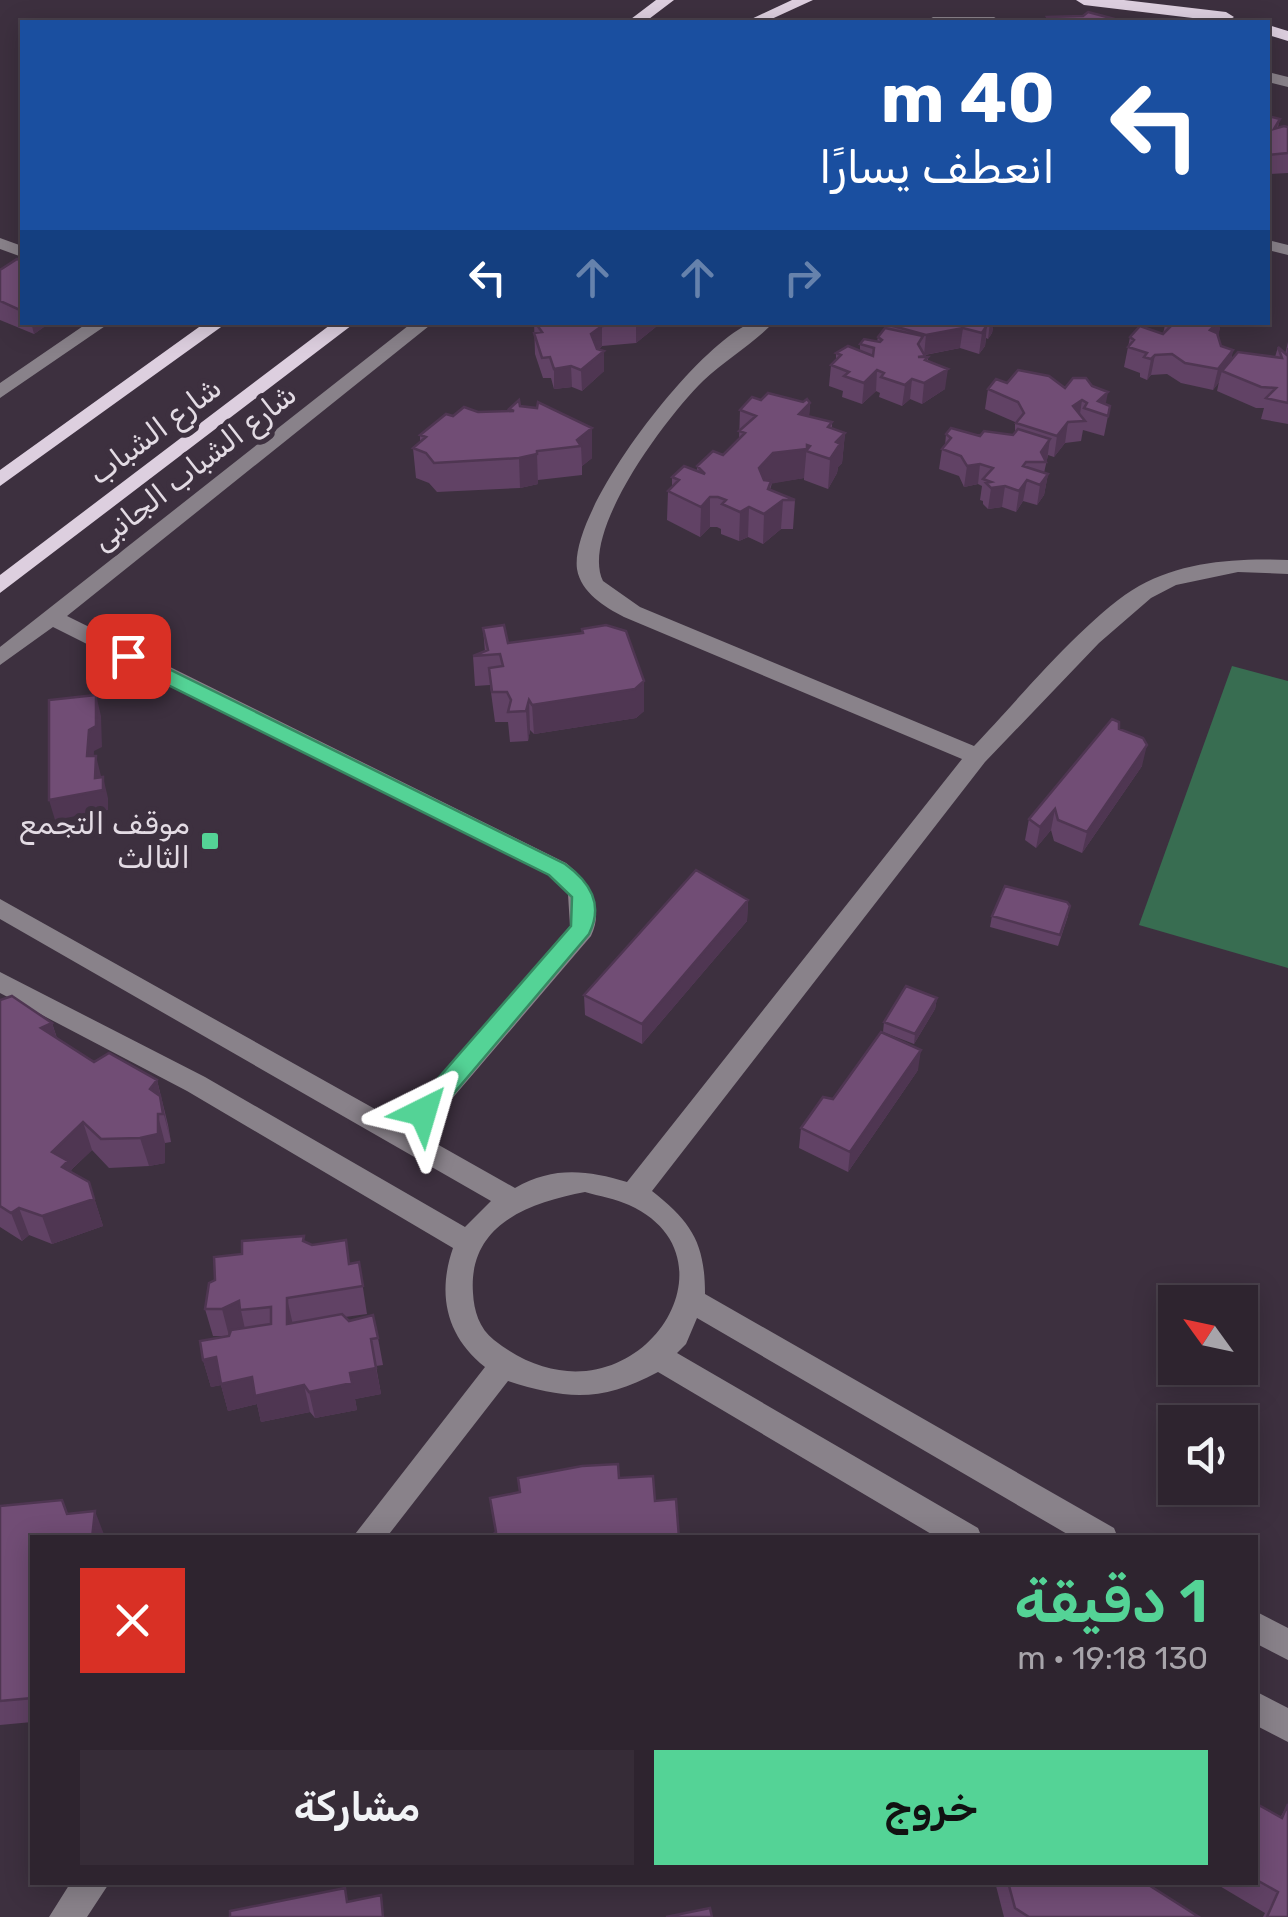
<!DOCTYPE html>
<html lang="ar">
<meta charset="utf-8">
<style>
:root{--surface:#2e242f;--page:#362c37;--text:#f1f3f6;--muted:#a7a4aa;--line:#49414b;--accent:#54d396}
body{margin:0;font-family:Rubik,Vazirmatn,sans-serif;background:var(--page);color:var(--text);direction:rtl;height:100vh;display:flex;flex-direction:column;font-size:38px;white-space:nowrap}
*{box-sizing:border-box;margin:0}
p{font-size:32px;color:var(--muted)}
.icon{flex:none;width:55px;height:55px;fill:none;stroke:currentColor;stroke-width:2;stroke-linecap:round;stroke-linejoin:round}
.map{position:relative;flex:1;overflow:hidden;direction:ltr}
.details{position:absolute;left:30px;top:1535px;width:1228px;height:350px;display:flex;flex-direction:column;background:var(--surface);border-radius:0px;box-shadow:0 5px 25px #0003,0 0 0 2px var(--line);direction:rtl}
.details>*{flex:none}
.guide{position:absolute;left:20px;top:20px;width:1250px;height:305px;border-radius:0px;box-shadow:0 5px 25px #0003,0 0 0 2px var(--line);direction:rtl;background:#1a4fa0;color:#fff;overflow:hidden}
.needle{width:65px;rotate:303deg}
.controls{position:absolute;left:1158px;top:1285px;display:grid;gap:20px}
.controls a{display:grid;place-items:center;width:100px;height:100px;border-radius:0px;background:var(--surface);box-shadow:0 5px 25px #0003,0 0 0 2px var(--line);font-size:50px}
.pin{position:absolute;display:grid;place-items:center;width:85px;height:85px;color:#fff;margin:-42px;border-radius:20px;box-shadow:0 5px 15px #0006}
.me{position:absolute;width:110px;margin:-55px;rotate:40deg;stroke-linejoin:round;filter:drop-shadow(0 0 8px #0008)}
.turn{display:flex;align-items:center;gap:35px;height:210px;padding:0 50px;font-size:45px}
.turn .icon{width:130px;height:130px;stroke-width:2.5}
.turn b{display:block;font-size:70px;line-height:85px}
.lanes{display:flex;align-items:center;height:95px;padding:0 50px;background:#0003;justify-content:center;gap:50px;direction:ltr}
.lanes .off{opacity:.35}
.round{display:grid;place-items:center;flex:none;width:105px;height:105px;border-radius:0px;background:var(--page)}
.overview{display:flex;align-items:center;justify-content:space-between;height:170px;padding:0 50px}
h1{font-size:60px;font-weight:600;line-height:75px;color:var(--accent)}
.primary-button{display:flex;gap:20px;margin-top:auto;padding:20px 50px}
.primary-button a{flex:1;height:115px;border-radius:0px;background:var(--accent);color:#111;font-size:40px;font-weight:600;line-height:115px;text-align:center}
.primary-button a+a{background:var(--page);color:var(--text)}
.map>svg:first-child{display:block}
.green{fill:#386d51}
.lines{fill:none;stroke-linecap:round;stroke-linejoin:round}
.minor{fill:#89828a;fill-rule:evenodd}
.major{fill:#ddcfdf;fill-rule:evenodd}
.wall{fill:#614265}
.shaded-wall{fill:#4f3652}
.building{fill:#714d75;stroke:#4f3652;stroke-width:2.5}
.route{fill:#54d396;stroke:#378962;stroke-width:2.5}
.poi-dot{fill:#54d396;stroke:#3d303f;stroke-width:4}
.labels{text-anchor:middle;dominant-baseline:central;stroke-width:10;stroke-linejoin:round;paint-order:stroke}
.street-label{font-size:30px;fill:#e3dbe4;stroke:#3d303f}
.poi-label{font-size:30px;fill:#e3dbe4;stroke:#3d303f;text-anchor:end}
</style>
<div class="map">
<svg width="1288" height="1917" viewBox="0 0 1288 1917">
<rect width="100%" height="100%" fill="#3d303f"/>
<path class="green" d="M1232,666L1288,681V968L1139,925Z"/>
<g class="lines">
<path class="minor" d="M933,17H994L1002,22H925Z
M1268,72L1288,77V87L1268,82Z
M0,238L22,246V257L0,249Z
M1268,240L1288,245V255L1268,250Z
M89,322H111L0,398V383Z
M413,322H434L67,616L566,863C588,881 605,907 591,936L421,1135L515,1188C553,1166 587,1170 627,1182L962,759L624,617C605,607 581,593 577,569C569,509 696,345 751,323C757,321 767,322 774,322C753,344 725,360 703,381C668,415 579,532 603,581L640,607L974,746C1017,701 1088,615 1139,586C1184,561 1238,558 1288,560V574L1238,572L1176,585L1151,598L1099,643L985,762L652,1191C691,1222 705,1242 705,1294L1114,1528L1118,1538H1074L697,1318L686,1344L677,1353L978,1528L982,1538H938L658,1372C603,1402 567,1400 508,1381L386,1538H352L485,1367C446,1336 437,1294 453,1248L187,1091L0,993V972L205,1077L465,1227L491,1201L0,919V899L400,1123L570,926L568,894L548,875L53,627L0,665V647ZM585,1192C599,1196 616,1199 629,1205C753,1261 625,1444 494,1340C479,1328 474,1311 473,1293C468,1224 529,1203 585,1192Z
M1255,1611L1288,1628V1660L1255,1643Z
M1255,1691L1288,1708V1742L1255,1725Z
M71,1882H110L87,1917H49Z"/>
<path class="major" d="M656,0H674L645,22H627Z
M792,0H813L765,22H745Z
M1076,0H1124L1226,12L1234,17L1226,22L1084,5Z
M1268,25L1288,31V41L1268,35Z
M206,322H228L0,486V470Z
M334,322H356L0,593V575Z"/>
</g>
<path class="wall" d="M1268,116L1280,119L1278,127H1288V173L1268,174Z
M22,261V322H51L34,334L0,320V270Z
M534,322H657V326L636,343L602,346L599,349L604,371L582,391L572,387L554,389L551,378H543L535,354Z
M888,322H994L992,333L988,339L986,338L985,346L979,354L960,348L925,355V357H928V361L945,389L922,404L910,399L902,406L879,397L880,393L876,391L862,404L842,397L843,391L829,386L831,365L836,361V353L860,351V344L877,342L878,337L886,328Z
M1221,322L1218,336L1221,346L1233,350L1231,360L1275,357L1278,347L1285,354L1288,342V424L1261,419L1264,408H1256L1217,391L1219,382L1213,390L1181,383L1167,374L1151,375L1147,380L1140,377V373L1124,367L1130,337L1163,334L1165,325Z
M1007,383L1065,388L1110,406L1104,436L1083,430L1081,441L1065,443L1054,457L1048,455L1044,473L1048,474L1044,495L1037,505L1023,501L1016,512L1002,507L988,509L983,504V501L980,500L982,486L978,484L964,487L959,476L939,469L942,449L945,446L946,434L1013,435L1015,433V422L985,409L988,389Z
M761,400L810,403L809,416L832,422V428L845,433L842,463L838,467L837,473L828,489L804,480V478L772,483L770,490L795,500L793,529H781L763,544L748,537L739,541L721,534V529L717,527H710L700,537L667,520L668,491L672,486V477L697,470V466L723,455L739,440L740,410Z
M520,406L592,428V458L582,466V475L538,480V484L520,488L437,492L429,483L416,478L413,448L420,442V435L453,416L478,412L510,411L509,409Z
M483,628L508,643L582,633V629L644,711L636,718L534,734L530,730L528,741L510,742L508,722H495L490,685L475,686L473,656L485,652Z
M1119,729L1142,766L1082,853L1054,841L1051,830L1036,848L1025,840L1029,819Z
M748,900L747,921L642,1044L585,1015L584,995Z
M992,916H1068L1058,946L990,927Z
M937,998L935,1009L914,1044L883,1032L884,1022Z
M0,1000L52,1023L57,1038L94,1062L157,1080L168,1125L171,1142L165,1143V1163L149,1166L109,1168L92,1150L71,1170L72,1172L89,1182L103,1226L52,1244L29,1235L22,1241L0,1227Z
M918,1070L848,1172L799,1148L801,1128L833,1099Z
M305,1242L350,1264L359,1262L367,1314L345,1317L378,1338L383,1365L376,1366L381,1394L355,1399L357,1410L315,1418L310,1412L261,1422L257,1404L228,1411L221,1385L211,1387L203,1360L227,1336H213L205,1309L215,1280L242,1254Z
M62,1500L68,1514L32,1538V1722L0,1725V1506Z
M1255,1803L1280,1818L1288,1804V1917H1263L1265,1913L1213,1882H1255Z
M995,1882H1144L1199,1917H1004Z"/>
<path class="shaded-wall" d="M31,322H51L34,334Z
M657,322V326L636,343V323Z
M990,322H994L992,333L988,339Z
M1218,322H1221L1218,338L1210,330Z
M987,325L985,346L979,354L982,333Z
M602,326V346L592,354L591,334Z
M963,328L960,348L924,355L926,335Z
M1233,350L1229,371H1222L1219,382L1213,390L1218,369Z
M604,351V371L582,391L581,370Z
M1155,355L1151,375L1147,380L1151,359Z
M571,366L572,387L554,389V369Z
M948,369L945,389L922,404L924,383Z
M877,370L876,391L862,404L864,383Z
M912,379L910,399L902,406L905,385Z
M1108,392L1104,413L1098,401Z
M1082,400L1079,421L1073,406Z
M810,403L808,433L799,414Z
M1068,422L1065,443L1054,457L1057,436Z
M592,428V458L582,466L581,446L577,440Z
M845,433L842,463L838,467L837,473L828,489L830,459L836,442Z
M1050,439L1047,460L1046,462L1041,452Z
M807,445L804,478L770,484L769,510L783,500L781,529L763,544L764,514L757,498L759,468L773,453Z
M537,454L538,484L520,488L519,458Z
M980,464L978,484L964,487L967,466Z
M1048,474L1044,495L1037,505L1040,485Z
M1027,480L1023,501L1016,512L1019,491Z
M1005,486L1002,507L988,509L991,488Z
M710,497V527L700,537L701,507Z
M749,507L748,537L739,541L740,512Z
M644,681V711L636,718L534,734L532,705Z
M96,695L101,716L102,747L94,751L93,777L87,756L89,730Z
M529,700L530,730L528,741L526,711Z
M1147,745L1142,766L1082,853L1087,832Z
M96,756L101,776L100,790L103,777L108,798V810L55,820L49,800L95,778Z
M1055,809L1051,830L1036,848L1040,827Z
M748,900L747,921L642,1044V1024Z
M937,998L935,1009L914,1044L915,1034Z
M52,1023L61,1052L41,1028Z
M921,1050L918,1070L848,1172L850,1152Z
M157,1080L171,1142L163,1111L158,1116L165,1143V1163L149,1166L140,1138L150,1089Z
M83,1122L92,1150L71,1170L77,1189L52,1152Z
M89,1182L103,1226L52,1244L42,1216Z
M19,1208L29,1235L22,1241L11,1213Z
M287,1298L293,1325L287,1324Z
M239,1301L245,1329L229,1336L222,1309Z
M216,1357L252,1377L304,1385L310,1412L261,1422L257,1404L228,1411L221,1385L211,1387L203,1360Z
M376,1368L381,1394L355,1399L357,1410L315,1418L309,1392L350,1373Z
M95,1511L105,1537L104,1538H92Z"/>
<path class="building" d="M1088,12L1126,22H1050L1047,17L1083,16Z
M1268,116L1280,119L1274,129L1284,126L1288,127V153L1268,155Z
M17,259L22,261V311L0,301V270Z
M535,322H636L602,326L591,334L597,349L604,351L581,370L571,366L554,369L550,357L542,358L534,333L542,332Z
M888,322H983L987,325L982,333L963,328L926,335L886,324Z
M1168,322H1218L1210,330L1217,333L1221,346L1233,350L1218,369L1185,363L1172,354L1155,355L1151,359L1144,357L1147,353L1128,347L1134,340L1130,337L1140,326L1163,334L1170,327L1165,325Z
M885,328L923,336L918,344L925,356L918,357H928L925,360L948,369L924,383L912,379L905,385L881,377L884,373L877,370L864,383L844,376L849,372L831,365L841,355L836,353L848,346L873,356L874,348L860,344L864,339L880,342L882,340L878,337Z
M1278,347L1288,356V348V403L1266,398L1276,388L1261,387L1222,371L1238,352L1282,358Z
M1018,370L1049,376L1065,388L1073,378H1086L1092,386L1108,392L1098,401L1110,406L1108,416L1084,408L1087,403L1082,400L1073,406L1085,421L1068,422L1057,436L1016,423L1024,413L1018,402L988,389L996,379L1007,383Z
M768,393L803,402L807,399L810,403L799,414L832,422L828,427L845,433L836,442L840,444L830,459L806,451L810,446L807,445V449L773,453L759,468L764,480L771,481L768,489L795,500H783L764,514L749,507L740,512L722,504L726,500L718,497H710L701,507L668,491L679,480L672,477L684,466L705,474L697,466L713,451L723,455L745,433L739,431L756,416L740,410L752,397L761,400Z
M519,400L520,406L537,408L538,402L592,428L577,440L581,446L537,451V454L519,458L434,463L426,453L413,448L426,437L420,435L446,414L453,416L464,407L478,412L514,411L509,409Z
M951,428L980,436L984,431L1013,435L1018,429L1050,439L1041,452L1046,462H1026L1023,466L1048,474L1040,485L1027,480L1019,491L1005,486L991,488L986,483L991,482L983,479L993,468L980,464L967,466L961,456L942,449L951,438L946,434Z
M504,625L508,643L583,633L582,629L606,625L626,631L644,681L635,689L532,705L529,700L526,711L508,712L511,700L507,692H492L489,668L503,666L500,654L473,656L488,650L483,628Z
M96,695V726L89,730L87,756H96L95,778L103,777V790L49,800V700Z
M1112,719L1119,722V729L1143,738L1147,745L1087,832L1058,820L1055,809L1040,827L1029,819Z
M696,870L748,900L642,1024L584,995Z
M1005,886L1067,902L1070,906L1060,935L992,916Z
M906,986L937,998L915,1034L884,1022Z
M12,996L52,1023L41,1028L94,1062L109,1053L157,1080L150,1089L160,1096L163,1114H158V1134L140,1138L101,1139L83,1122L52,1152L68,1161L62,1167L89,1182L94,1199L42,1216L19,1208L11,1213L0,1206V1000Z
M881,1032L921,1050L850,1152L801,1128L823,1097L833,1099Z
M304,1236L303,1241L312,1245L346,1240L349,1264L359,1262L363,1286L287,1298V1324L342,1314L349,1321L373,1315L378,1338L371,1339L376,1368L350,1373L352,1383L309,1392L304,1385L255,1396L252,1377L221,1384L216,1357L203,1360L200,1341L229,1336L231,1330L271,1324V1307L240,1310L239,1301L222,1309H205L209,1283L215,1280L214,1257L242,1254V1241Z
M618,1464L619,1478L653,1476L655,1501L676,1499L679,1538H489L496,1532L490,1498L520,1492L518,1478L582,1466Z
M62,1500L67,1514L95,1511L92,1538H32V1698L0,1701V1506Z
M1255,1803L1282,1818L1288,1804V1917H1267L1278,1892L1255,1879Z
M1008,1882H1144L1199,1917H1029L1015,1908Z
M345,1888L347,1902L381,1895L383,1917H230V1911Z
M710,1908L712,1917H666Z"/>
<path class="route" d="M128,649L565,864C590,882 604,904 589,934L432,1119H414L411,1112L414,1106L571,926L572,897L549,875L120,661V651Z"/>
<rect class="poi-dot" x="200" y="831" width="20" height="20" rx="5"/>
<g class="labels">
<g class="street-label">
<text transform="translate(155 431) rotate(-37)">شارع الشباب</text>
<text transform="translate(194 467) rotate(-38)">شارع الشباب الجانبى</text>
</g>
<g class="poi-label">
<text x="190" y="824">موقف التجمع<tspan x="190" dy="34">الثالث</tspan></text>
</g>
</g>
</svg>
<div class="controls">
<a><svg class="needle" viewBox="-14 -14 28 28"><path d="M0-13l5 13h-10z" fill="#e53935"/><path d="M0 13l5-13h-10z" fill="#a7a4aa"/></svg></a>
<a><svg class="icon" aria-label="sound" viewBox="0 0 24 24"><path d="M4 9h4l5-4v14l-5-4H4zM17 9q2 3 0 6"/></svg></a>
</div>
<div class="pin" style="left:128px;top:656px;background:#d93025"><svg class="icon" aria-label="arrive" viewBox="0 0 24 24"><path d="M6 21V4h12l-3 4 3 4H6"/></svg></div>
<svg class="me" style="left:423px;top:1112px" viewBox="-20 -20 40 40"><path d="M0-17L14 15 0 8-14 15z" fill="#54d396" stroke="#fff" stroke-width="4"/></svg>
<div class="guide">
<div class="turn"><svg class="icon" aria-label="left" viewBox="0 0 24 24"><path d="M17 20v-9H6M10 6l-5 5 5 5"/></svg><div><b>40 m</b>انعطف يسارًا</div></div>
<div class="lanes"><svg class="icon" aria-label="left" viewBox="0 0 24 24"><path d="M17 20v-9H6M10 6l-5 5 5 5"/></svg><svg class="icon off" aria-label="ahead" viewBox="0 0 24 24"><path d="M12 20V5M6 11l6-6 6 6"/></svg><svg class="icon off" aria-label="ahead" viewBox="0 0 24 24"><path d="M12 20V5M6 11l6-6 6 6"/></svg><svg class="icon off" aria-label="right" viewBox="0 0 24 24"><path d="M7 20v-9h11M14 6l5 5-5 5"/></svg></div>
</div>
<section class="details">
<div class="overview"><div><h1>1 دقيقة</h1><p>130 m · 19:18</p></div><a class="round" style="background:#d93025;color:#fff"><svg class="icon" aria-label="close" viewBox="0 0 24 24"><path d="M6 6l12 12M18 6L6 18"/></svg></a></div>
<div class="primary-button"><a>خروج</a><a>مشاركة</a></div>
</section>
</div>
